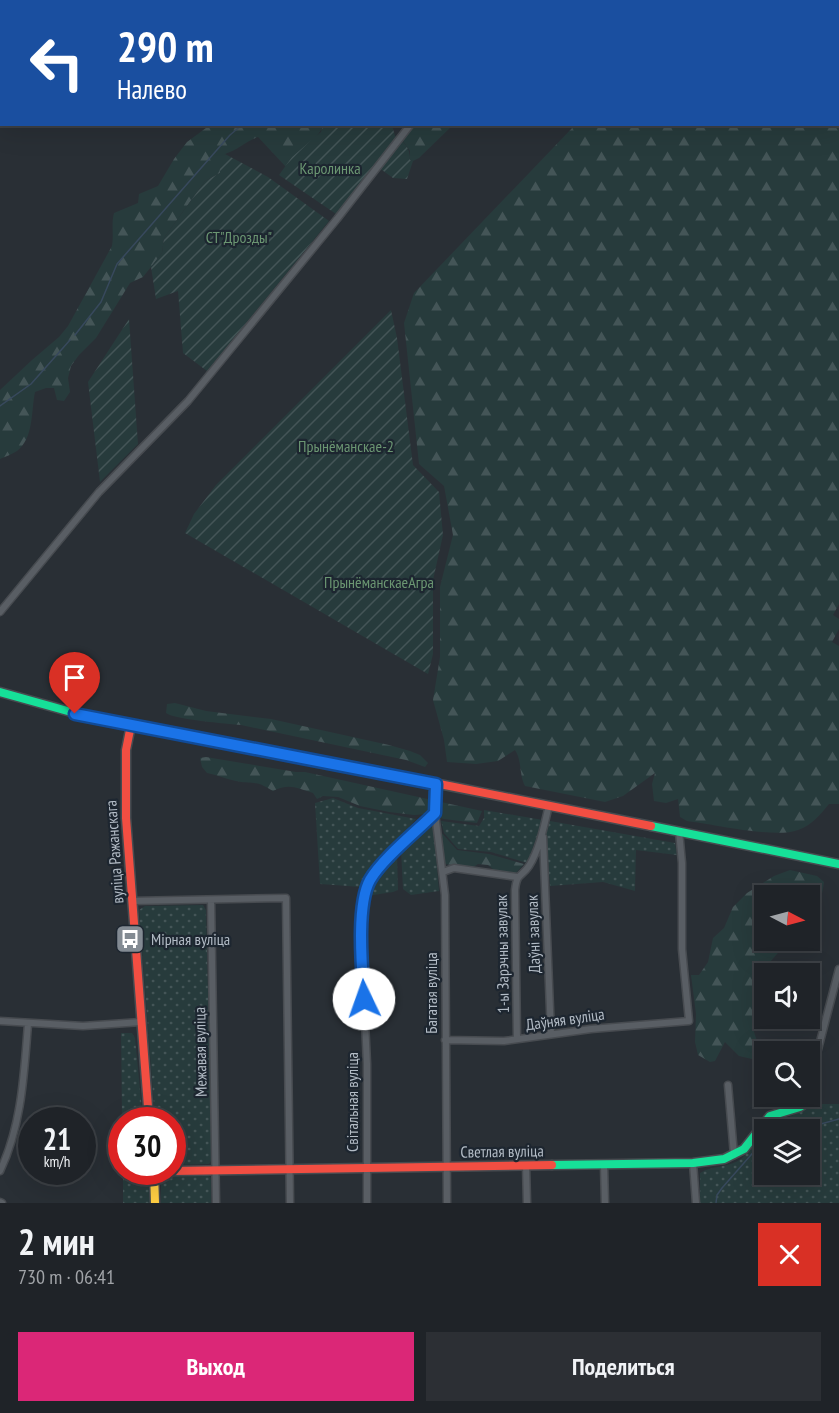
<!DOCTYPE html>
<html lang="ru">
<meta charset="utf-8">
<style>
:root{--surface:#1f2328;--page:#2c2f34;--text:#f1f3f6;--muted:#a1a4a8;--line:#3c4045;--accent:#db2777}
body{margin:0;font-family:"PT Sans Narrow",sans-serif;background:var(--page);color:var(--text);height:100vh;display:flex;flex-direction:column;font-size:22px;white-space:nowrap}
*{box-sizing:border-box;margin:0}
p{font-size:20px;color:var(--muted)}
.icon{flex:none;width:33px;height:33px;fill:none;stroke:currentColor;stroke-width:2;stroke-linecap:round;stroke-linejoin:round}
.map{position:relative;height:1203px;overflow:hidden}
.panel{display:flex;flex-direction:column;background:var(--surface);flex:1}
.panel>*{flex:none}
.hud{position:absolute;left:0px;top:0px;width:840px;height:126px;box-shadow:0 6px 24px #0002,0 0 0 2px var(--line);background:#1a4fa0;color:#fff;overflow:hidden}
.needle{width:39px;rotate:96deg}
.tools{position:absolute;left:754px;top:885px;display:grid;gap:12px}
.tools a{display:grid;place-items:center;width:66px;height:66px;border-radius:0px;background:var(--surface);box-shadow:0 6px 24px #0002,0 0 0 2px var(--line);font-size:30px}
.speed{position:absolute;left:18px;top:1107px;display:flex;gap:12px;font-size:30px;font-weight:700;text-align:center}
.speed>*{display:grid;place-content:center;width:78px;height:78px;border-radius:50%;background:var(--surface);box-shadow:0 6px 24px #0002,0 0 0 2px var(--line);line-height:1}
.speed small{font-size:15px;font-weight:400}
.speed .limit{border:9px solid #d22;background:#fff;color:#111}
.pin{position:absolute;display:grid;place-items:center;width:51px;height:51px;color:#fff;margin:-62px -26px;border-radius:50% 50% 50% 0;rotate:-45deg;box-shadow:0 0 6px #0007}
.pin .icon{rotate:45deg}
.me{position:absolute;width:66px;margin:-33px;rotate:357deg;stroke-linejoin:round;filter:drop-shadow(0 0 4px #0008)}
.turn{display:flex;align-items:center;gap:21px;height:126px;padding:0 18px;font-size:27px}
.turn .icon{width:78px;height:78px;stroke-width:2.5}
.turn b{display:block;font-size:42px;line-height:51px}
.round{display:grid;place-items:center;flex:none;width:63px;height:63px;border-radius:0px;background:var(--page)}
.head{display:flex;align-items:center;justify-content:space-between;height:102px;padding:0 18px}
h1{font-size:36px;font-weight:700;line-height:45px}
.primary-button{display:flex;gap:12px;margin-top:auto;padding:12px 18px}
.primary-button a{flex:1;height:69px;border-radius:0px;background:var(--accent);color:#fff;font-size:24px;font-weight:700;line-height:69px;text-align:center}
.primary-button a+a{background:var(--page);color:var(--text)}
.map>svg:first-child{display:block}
.grass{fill:url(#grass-dots);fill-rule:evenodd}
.forest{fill:url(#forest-firs)}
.garden{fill:url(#garden-furrows)}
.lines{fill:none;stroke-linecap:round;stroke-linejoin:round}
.stream{stroke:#38495d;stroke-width:1.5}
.street-casing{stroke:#474b50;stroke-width:9}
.fast-casing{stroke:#474b50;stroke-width:11}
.slow-casing{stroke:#474b50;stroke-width:11}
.jam-casing{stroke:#474b50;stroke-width:11}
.street{stroke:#595e64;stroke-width:6}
.fast{stroke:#16e098;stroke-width:8}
.slow{stroke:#ffcf43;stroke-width:8}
.jam{stroke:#f24e42;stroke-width:8}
.route-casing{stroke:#114b97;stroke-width:15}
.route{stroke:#1a73e8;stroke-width:10}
.labels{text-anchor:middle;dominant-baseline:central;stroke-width:4.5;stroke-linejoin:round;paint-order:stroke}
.park-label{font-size:16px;fill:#6b9672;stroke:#1d2630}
.street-label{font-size:16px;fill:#b3bcc6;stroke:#1d2630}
.poi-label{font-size:16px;fill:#b3bcc6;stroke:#1d2630;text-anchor:start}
</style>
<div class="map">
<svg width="839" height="1203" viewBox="0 0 839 1203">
<defs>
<pattern id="grass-dots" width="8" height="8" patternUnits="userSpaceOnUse" patternTransform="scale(1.5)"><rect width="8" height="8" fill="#273b3c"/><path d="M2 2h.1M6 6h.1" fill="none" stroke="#445557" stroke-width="1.8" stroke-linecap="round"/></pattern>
<pattern id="forest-firs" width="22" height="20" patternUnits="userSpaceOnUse" patternTransform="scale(1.5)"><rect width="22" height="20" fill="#273b3c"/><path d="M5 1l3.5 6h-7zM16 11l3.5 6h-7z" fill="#445557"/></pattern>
<pattern id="garden-furrows" width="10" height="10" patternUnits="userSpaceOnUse" patternTransform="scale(1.5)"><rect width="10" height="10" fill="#273b3c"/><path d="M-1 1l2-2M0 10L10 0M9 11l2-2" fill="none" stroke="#445557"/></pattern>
</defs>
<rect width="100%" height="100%" fill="#292f35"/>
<path class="grass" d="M333,798L358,808L416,819L381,859L361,887L320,884L315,803Z
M484,810L543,820L527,863L491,852L458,849L444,833L441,821L479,826L484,818Z
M550,821L675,843L677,855L636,850L635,891L603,882L550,886L546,833Z
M428,822L432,823L434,831L439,891L411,895L403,889L401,850Z
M397,853L398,890L393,892L367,896L373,882Z
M203,905L206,910L212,1160L209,1164L173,1165L172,1120H155L139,910L145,906Z
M121,1033H132L135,1038L143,1120H122Z
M819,1104H839V1203H700V1173C712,1165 729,1168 741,1159C750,1151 763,1129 771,1120L786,1118ZM765,1130H810V1174H765Z
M123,1172H148L150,1203H123Z
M208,1175L211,1178V1203H161V1181L165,1176Z"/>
<path class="forest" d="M707,0H839V604L833,615L839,619V629L832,642L839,646V804H829C820,815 812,825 798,830C776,839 712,824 687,821L680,817L678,799L666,803L654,801L652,784L655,773L623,796L605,802L525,786C519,775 522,760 515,750L498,761L476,764L447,762L444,740L433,700L440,657V587L453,535L444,486L419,464L404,323L414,293L575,125L838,124V2L705,1Z
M210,125H323C318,142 295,150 286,167L258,137C245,142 238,150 225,154L220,173L205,181L164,238L162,253L143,277L130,283L96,338L79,355L71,366L68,378L70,392L64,401L57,400L54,388H46L35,392C31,411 34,438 17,451C12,454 5,457 0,459V390L32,360L59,337L68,326L112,246C114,234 111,224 114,213L138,203L139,194L158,186L174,159L187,142Z
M414,125H453L419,158L413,161L410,160V151L403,141Z
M175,703L206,711L271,719L389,745L410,751L420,755L428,763L425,767L406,760L241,725C228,724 172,719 166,713L167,704Z
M206,757L296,772H305L482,811L477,823L444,819L426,814L414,815L389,812L360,806L338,797L323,796L317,799L313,793C297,788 289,783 273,791C254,779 255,785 236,781C226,779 217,775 207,773L202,767L200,758Z
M440,831L457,850L489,854L524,864L515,874L494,870L488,865L478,864L472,868L445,864Z
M790,870L817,876L824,882C822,893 822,904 810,908V896H765V940L786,941L784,946L770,962L753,990L755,1009L754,1032L758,1044L757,1054L752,1059L739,1056L725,1042L715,1061L710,1062L698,1055L695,1042L696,1014L691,975H699L708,962L713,938L724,928L733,907L747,893L774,876Z"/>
<path class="garden" d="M323,125H392L395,136C405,142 410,148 410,160L413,161L407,179L393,178L375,165L336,214L279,175L292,157L321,132Z
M225,154L268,177L329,221L207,371L183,353L178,291L156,299L151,267L162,253L164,238L205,181L220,173L219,161Z
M391,310L397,338L413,465L439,492L443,535L433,580V654L428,674L185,533L194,514L216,485Z
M129,319L138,444L100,482L88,382Z"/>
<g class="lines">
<path class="stream" d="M291,2L293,0
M75,335L101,302L117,264L230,135L243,124
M0,406L31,384L70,340
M799,1130L839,1119
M716,1203L717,1195L722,1188L765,1139"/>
<g class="street-casing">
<path id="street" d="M498,2L499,0
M0,612L99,492L188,401L337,219L411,124
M436,784L435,813L445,895L447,1203
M543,837L551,1034
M443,872L454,868L517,877
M211,900L216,1203
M132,901L286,898L290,1203
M0,1021L83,1026L141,1022
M517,1039L515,890C517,872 521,878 529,866C540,848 544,826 549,805
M445,1040L504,1041L591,1029L689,1021L682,949V863L679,831
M810,1080L839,969
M728,1085L734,1155
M693,1163L696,1203
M526,1165L527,1203
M604,1165L605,1203
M0,1171C22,1125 24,1073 28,1024
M0,1202L2,1203
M367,1203V1064L362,957L363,898L369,881L377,870L435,813"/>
</g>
<g class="fast-casing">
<path id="fast" d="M0,692L89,717L394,775
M651,826L839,864
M552,1165L693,1163L724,1159L744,1149L770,1116L800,1107L809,1101L808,1096"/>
</g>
<g class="slow-casing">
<path id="slow" d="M154,1172L155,1203"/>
</g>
<g class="jam-casing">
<path id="jam" d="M131,725L126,750V818L149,1120
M394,775L651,826
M172,1171L552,1165"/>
</g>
<use href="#street" class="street"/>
<use href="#fast" class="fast"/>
<use href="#slow" class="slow"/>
<use href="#jam" class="jam"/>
</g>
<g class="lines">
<g class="route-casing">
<path id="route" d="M75,714L436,784L435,813C417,831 382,859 370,880C356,905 362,969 364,999"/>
</g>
<use href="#route" class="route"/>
</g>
<defs>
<g id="bus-square" transform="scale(1.5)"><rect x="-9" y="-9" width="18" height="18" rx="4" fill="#838b93" stroke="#1d2630"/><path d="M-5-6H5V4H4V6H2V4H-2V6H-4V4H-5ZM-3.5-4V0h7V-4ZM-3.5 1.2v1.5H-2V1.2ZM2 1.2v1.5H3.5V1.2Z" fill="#fff"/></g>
</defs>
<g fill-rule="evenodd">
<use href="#bus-square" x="130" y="939"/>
</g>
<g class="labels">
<g class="park-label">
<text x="330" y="168">Каролинка</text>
<text x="239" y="237">СТ"Дрозды"</text>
<text x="346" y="446">Прынёманскае-2</text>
<text x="379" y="582">ПрынёманскаеАгра</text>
</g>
<g class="street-label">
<text transform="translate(114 852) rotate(-94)">вуліца Ражанскага</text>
<text transform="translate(533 934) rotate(-92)">Даўні завулак</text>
<text transform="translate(502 954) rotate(-91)">1-ы Зарэчны завулак</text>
<text transform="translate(431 993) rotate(-90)">Багатая вуліца</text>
<text transform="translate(565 1019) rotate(-8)">Даўняя вуліца</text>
<text transform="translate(200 1052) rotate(-91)">Межавая вуліца</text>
<text transform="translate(352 1102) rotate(-90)">Світальная вуліца</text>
<text transform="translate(502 1151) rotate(-1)">Светлая вуліца</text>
</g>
<g class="poi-label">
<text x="151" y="939">Мірная вуліца</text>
</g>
</g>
</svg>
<div class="tools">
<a><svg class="needle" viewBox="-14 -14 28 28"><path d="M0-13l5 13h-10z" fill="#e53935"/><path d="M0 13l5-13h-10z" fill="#a1a4a8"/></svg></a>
<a><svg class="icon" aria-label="sound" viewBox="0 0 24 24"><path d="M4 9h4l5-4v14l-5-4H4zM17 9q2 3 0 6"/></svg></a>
<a><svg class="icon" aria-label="search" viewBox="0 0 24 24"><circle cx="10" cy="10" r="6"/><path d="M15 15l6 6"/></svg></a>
<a><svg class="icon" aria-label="layers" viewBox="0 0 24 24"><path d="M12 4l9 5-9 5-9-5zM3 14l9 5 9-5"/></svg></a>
</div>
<div class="speed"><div>21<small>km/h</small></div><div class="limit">30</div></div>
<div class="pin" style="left:75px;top:714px;background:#d93025"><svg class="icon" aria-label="arrive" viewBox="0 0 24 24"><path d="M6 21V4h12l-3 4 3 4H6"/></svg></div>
<svg class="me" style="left:364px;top:999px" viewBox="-20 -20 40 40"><circle r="19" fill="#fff"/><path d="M0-13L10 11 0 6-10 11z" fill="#1a73e8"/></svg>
<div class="hud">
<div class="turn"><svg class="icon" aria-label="left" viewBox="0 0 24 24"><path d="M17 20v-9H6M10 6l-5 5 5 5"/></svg><div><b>290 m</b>Налево</div></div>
</div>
</div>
<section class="panel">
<div class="head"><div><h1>2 мин</h1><p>730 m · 06:41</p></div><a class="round" style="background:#d93025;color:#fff"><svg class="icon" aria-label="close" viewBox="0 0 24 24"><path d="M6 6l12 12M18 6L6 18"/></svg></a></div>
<div class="primary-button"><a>Выход</a><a>Поделиться</a></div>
</section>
